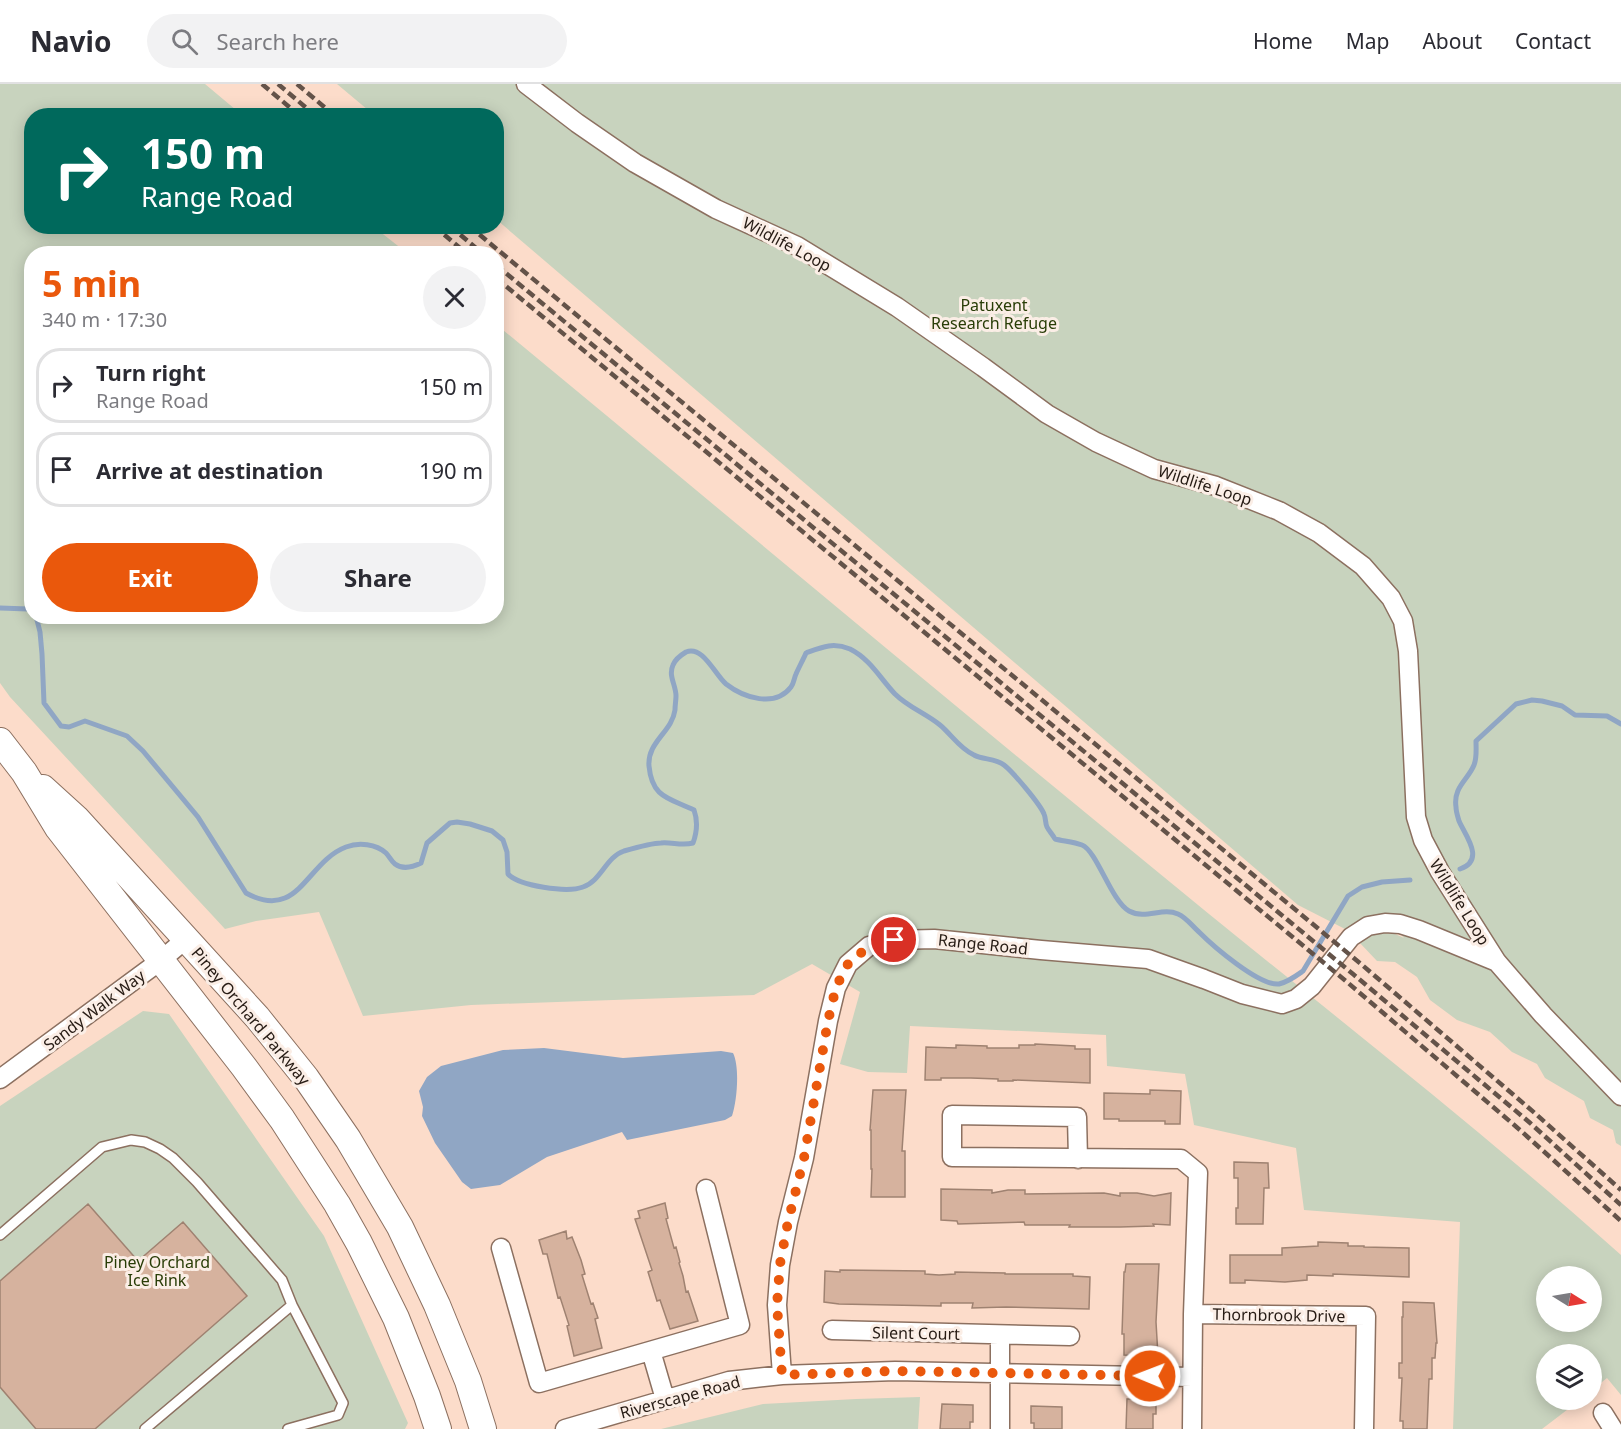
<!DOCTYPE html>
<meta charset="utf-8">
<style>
:root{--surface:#fff;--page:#f2f2f3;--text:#2b2b33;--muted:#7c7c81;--line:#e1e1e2;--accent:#ea580c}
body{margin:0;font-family:"Noto Sans",sans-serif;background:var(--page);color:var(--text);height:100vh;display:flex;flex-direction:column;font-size:22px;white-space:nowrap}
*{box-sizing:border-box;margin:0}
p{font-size:20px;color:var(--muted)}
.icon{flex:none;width:33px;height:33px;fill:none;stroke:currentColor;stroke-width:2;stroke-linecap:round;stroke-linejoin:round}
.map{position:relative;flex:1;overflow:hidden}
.sheet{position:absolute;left:24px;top:162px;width:480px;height:378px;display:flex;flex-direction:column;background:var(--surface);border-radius:24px;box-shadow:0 3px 15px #0003}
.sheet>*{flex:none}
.top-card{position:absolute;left:24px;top:24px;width:480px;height:126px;border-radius:24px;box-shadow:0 3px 15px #0003;background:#00695c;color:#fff;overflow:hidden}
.needle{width:39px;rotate:101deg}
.buttons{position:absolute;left:1536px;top:1182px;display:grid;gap:12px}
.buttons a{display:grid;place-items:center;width:66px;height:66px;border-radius:50%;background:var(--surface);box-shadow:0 3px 15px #0003;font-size:30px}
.pin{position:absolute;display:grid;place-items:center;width:51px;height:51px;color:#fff;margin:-26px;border:3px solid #fff;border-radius:50%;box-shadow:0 2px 6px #0007}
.me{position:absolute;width:66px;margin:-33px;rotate:271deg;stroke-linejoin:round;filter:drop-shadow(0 0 4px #0008)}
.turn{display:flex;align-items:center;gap:21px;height:126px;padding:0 18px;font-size:27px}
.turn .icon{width:78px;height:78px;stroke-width:2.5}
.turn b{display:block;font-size:42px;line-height:51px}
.round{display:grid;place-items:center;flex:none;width:63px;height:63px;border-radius:32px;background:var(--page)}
.summary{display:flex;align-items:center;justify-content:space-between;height:102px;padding:0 18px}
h1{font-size:36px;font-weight:700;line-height:45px;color:var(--accent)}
.action{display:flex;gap:12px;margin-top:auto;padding:12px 18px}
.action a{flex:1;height:69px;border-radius:36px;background:var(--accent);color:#fff;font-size:24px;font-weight:700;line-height:69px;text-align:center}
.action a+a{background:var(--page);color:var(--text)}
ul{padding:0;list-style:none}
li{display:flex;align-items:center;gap:18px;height:75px;margin:0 12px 9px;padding:0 6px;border:3px solid var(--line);border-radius:24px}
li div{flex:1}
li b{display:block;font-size:22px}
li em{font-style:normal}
header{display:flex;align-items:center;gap:36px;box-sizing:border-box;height:84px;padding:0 30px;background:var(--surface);border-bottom:2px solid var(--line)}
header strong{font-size:28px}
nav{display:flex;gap:33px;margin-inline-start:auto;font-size:21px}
.search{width:420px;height:54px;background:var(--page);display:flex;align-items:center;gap:15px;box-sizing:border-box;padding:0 21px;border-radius:33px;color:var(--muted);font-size:22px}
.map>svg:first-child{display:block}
.green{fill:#c8d3be;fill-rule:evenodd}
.water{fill:#90a6c4}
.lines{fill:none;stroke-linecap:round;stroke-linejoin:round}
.stream{stroke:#90a6c4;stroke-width:5}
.building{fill:#d6b29e;stroke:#9f8271;stroke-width:1.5}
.lane-casing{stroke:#8c7060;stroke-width:12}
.street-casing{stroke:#8c7060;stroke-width:21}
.secondary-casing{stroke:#8c7060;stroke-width:28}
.lane{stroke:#fff;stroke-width:9}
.street{stroke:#fff;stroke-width:18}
.secondary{stroke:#fff;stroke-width:26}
.rail{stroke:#645349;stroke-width:4.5;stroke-dasharray:9 4.5;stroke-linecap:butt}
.route{stroke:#ea580c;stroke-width:10;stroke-dasharray:0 18}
.labels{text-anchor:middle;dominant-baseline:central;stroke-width:6;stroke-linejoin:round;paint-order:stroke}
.street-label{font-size:16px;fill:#261b14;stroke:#fbeee6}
.park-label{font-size:16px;fill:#293d07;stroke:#fbeee6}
</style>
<header>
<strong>Navio</strong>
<div class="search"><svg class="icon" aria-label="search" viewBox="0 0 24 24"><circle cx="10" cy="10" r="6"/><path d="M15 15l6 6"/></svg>Search here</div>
<nav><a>Home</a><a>Map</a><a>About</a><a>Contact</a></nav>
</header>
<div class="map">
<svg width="1621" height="1345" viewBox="0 0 1621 1345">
<rect width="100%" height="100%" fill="#fcdcca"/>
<path class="green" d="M0,0H205L242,31L32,32V142L374,143L407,169L32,170V532H496L497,241C734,437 970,635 1209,830C1347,942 1488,1052 1621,1171V1311L1607,1294L1592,1306V1270H1546V1316H1580L1542,1345H1453L1460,1138L1304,1126L1296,1064L1194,1041L1185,990L1107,982L1106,951L910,942L907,989L868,988L840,980L860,908L812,880L754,911L471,921L363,932L319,828L256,837L225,845L10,613L0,599ZM1546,1192H1592V1238H1546Z
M337,0H1621V1062L1616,1059L1613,1046L1590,1034L1584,1017L1545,994L1537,980L1512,968L1490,948L1457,936L1430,916L1417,893L1395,878L1377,877L1359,858L1374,848L1395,850L1404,854C1399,848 1381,830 1373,832C1366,833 1354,843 1347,846L1298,821L497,136L496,32L374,31Z
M143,927L169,930L324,1152L408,1339L405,1345H0V1022Z
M920,1313L918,1345H661L763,1320L856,1315Z"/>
<path class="water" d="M544,964L623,974L721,967L733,969C740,983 737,1017 732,1032L725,1036L627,1056L622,1048L547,1073L500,1101L471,1105L462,1098L435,1059L422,1032L423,1023L419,1007L427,993L441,982L503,966Z"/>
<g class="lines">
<path class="stream" d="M0,524L28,525L32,527
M36,532L40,548L42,570L44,619L61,642L69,643L85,637L127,652L143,667L198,733L246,809C299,838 306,778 346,763C359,758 376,760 386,769C389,772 391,777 395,780C403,786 413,783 421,779L427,759L450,739L457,738L470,740L492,747L503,756L507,768L508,790C519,802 567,809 583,803C601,797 606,773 624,767C631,765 654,759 661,759C672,758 682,762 693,759C697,748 698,737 694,726C669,714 652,714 649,682C647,658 672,648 675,626C675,621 676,616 676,612C676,601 668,592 673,581C675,576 681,571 686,568C703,561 715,591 726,600C744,614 775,624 791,603C794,599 794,594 796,590C799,583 803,576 806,569C822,563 833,558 850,565C870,575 880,594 895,610C908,623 925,629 940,641C951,650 960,665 974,671C983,676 995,674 1004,681C1013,688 1040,720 1044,730C1046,734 1045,739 1047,743C1049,747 1053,751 1055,755C1063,757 1074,758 1082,761C1097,767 1111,817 1129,827C1146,836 1162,823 1178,830C1187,834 1192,842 1199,848C1213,862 1259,902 1279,900C1288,898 1296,892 1303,887L1348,812L1362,803L1382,798L1410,796
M1460,785C1486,776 1465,751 1459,737C1458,733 1456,728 1456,723C1453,703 1468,696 1474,681C1477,674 1476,665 1476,657L1516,620L1532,616L1542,617L1562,622L1575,631L1607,632L1621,640"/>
</g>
<path class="building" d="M1035,960L1075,962V965H1090V999L1013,996V997H998V995L971,994H941V996H925L926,963L956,964V961L987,962V964H1019V961H1035Z
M873,1006H906L902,1067H905V1113H871L872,1085H871V1046H870Z
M1150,1006L1181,1007L1180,1040H1165V1037H1119V1035H1104V1009L1150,1010Z
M1234,1078L1268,1079L1269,1104H1264L1263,1140H1236V1124H1238V1094H1234Z
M941,1105L992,1106V1109L1008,1106H1025V1110L1104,1109L1120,1112V1109H1137L1154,1112L1171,1109L1170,1141L1153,1140L1154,1142L1120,1143H1069L1070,1141H1025L1024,1138L958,1140L957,1137L941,1136Z
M665,1119L668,1134L666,1135L674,1164L676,1163L680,1178L679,1179L683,1192L686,1208L688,1207L698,1237L670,1245L660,1216L657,1217L648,1188L652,1186L635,1135L640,1134L638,1127Z
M88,1120L138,1177L183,1138L247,1212L95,1345H36L0,1303V1197Z
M566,1147L567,1155L572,1153L581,1176L585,1190L582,1191L591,1220L593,1219L598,1234L595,1235L602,1264L574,1272L567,1242L569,1241L560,1213L558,1214L547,1170H543L539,1156Z
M1318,1158L1348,1159V1162H1364V1163L1409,1164V1193L1333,1190V1192L1307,1191V1196L1285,1198L1245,1196V1199H1230V1171H1282V1164L1318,1162Z
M1126,1180H1159L1156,1238L1158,1272L1124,1271V1250H1122L1124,1188H1125Z
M840,1186L925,1187V1190L939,1191L955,1190V1188L1005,1189V1190H1073V1192L1090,1193L1089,1225L1006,1223L972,1224L973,1219H941V1222L839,1220L824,1218L825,1187L840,1188Z
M1403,1218L1434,1219L1437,1259H1436L1435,1274H1432V1295H1429L1427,1345H1403V1337H1400L1402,1294H1399V1279H1402V1233H1403Z
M1127,1315H1156V1330H1153V1345H1126Z
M942,1320L973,1321V1338H970V1345H940Z
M1031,1322L1062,1323V1345H1034V1339H1031Z"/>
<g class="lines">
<g class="lane-casing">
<path id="lane" d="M0,1151L102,1063L131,1056L145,1058L160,1065L173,1074L197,1098L282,1196L292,1221L343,1319L338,1331L288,1345
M145,1345L292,1221"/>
</g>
<g class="street-casing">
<path id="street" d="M526,0L577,39L635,79L716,125L797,162L897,223L983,283L1047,330L1096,358L1154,385L1216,402L1279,427L1319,449L1363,482L1391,514L1403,537L1408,567L1416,733L1423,756L1440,788L1497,878L1543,931L1621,1012
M0,995L160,877L186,855
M1078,1075L1077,1033L952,1031V1073L1181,1075L1198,1089L1193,1230L1192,1345
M501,1164L539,1299L740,1241L706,1105
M1193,1230L1366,1232L1364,1345
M832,1246L1070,1252
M651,1267L665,1315
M782,1291L777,1221L780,1181L788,1138L804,1074L828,937L836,904L848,880L869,862L894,856L934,855L1041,866L1148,875L1204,895L1242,910L1282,920L1296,915L1312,902L1351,853L1368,842L1385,839L1400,840L1419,846L1497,878
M1603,1329L1613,1345
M565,1345L729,1297L782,1291L895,1287L1192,1293
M1000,1345V1251"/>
</g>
<g class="secondary-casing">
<path id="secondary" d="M0,657L24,688L58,744L244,983L282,1035L337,1120L359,1159L396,1234L427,1312L438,1345
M43,704L76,734L257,933L306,994L348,1055L400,1143L437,1221L468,1297L483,1345"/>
</g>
<use href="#lane" class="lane"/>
<use href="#street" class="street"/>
<use href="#secondary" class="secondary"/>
<path class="rail" d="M262,0L300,32
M278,0L316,32
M297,0L335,32
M434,142L467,170
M450,142L483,170
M469,142L1361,880L1537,1031L1621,1106
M496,181L1353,890L1529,1038L1621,1121
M496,194L1347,898L1520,1046L1621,1137"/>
</g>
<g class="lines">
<path class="route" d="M894,856L869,862L848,880L836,903L828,937L804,1074L788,1138L780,1180L777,1221L782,1291L895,1287L1150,1292"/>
</g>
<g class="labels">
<g class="street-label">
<text transform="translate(787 160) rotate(28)">Wildlife Loop</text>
<text transform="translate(1205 401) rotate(18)">Wildlife Loop</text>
<text transform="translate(1460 818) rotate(58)">Wildlife Loop</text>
<text transform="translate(983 860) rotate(6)">Range Road</text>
<text transform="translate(94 926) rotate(-37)">Sandy Walk Way</text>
<text transform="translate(251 932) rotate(50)">Piney Orchard Parkway</text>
<text transform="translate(1279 1231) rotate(1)">Thornbrook Drive</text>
<text transform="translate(916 1249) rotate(1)">Silent Court</text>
<text transform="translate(680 1313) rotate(-15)">Riverscape Road</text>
</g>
<g class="park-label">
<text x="994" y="221">Patuxent<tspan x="994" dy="18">Research Refuge</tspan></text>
<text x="157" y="1178">Piney Orchard<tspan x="157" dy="18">Ice Rink</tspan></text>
</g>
</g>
</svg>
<div class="buttons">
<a><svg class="needle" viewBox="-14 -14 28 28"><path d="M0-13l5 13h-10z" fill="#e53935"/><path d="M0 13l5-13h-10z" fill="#7c7c81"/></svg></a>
<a><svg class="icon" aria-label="layers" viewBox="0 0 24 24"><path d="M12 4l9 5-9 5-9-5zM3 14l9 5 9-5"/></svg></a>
</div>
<div class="pin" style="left:894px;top:856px;background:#d93025"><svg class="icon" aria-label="arrive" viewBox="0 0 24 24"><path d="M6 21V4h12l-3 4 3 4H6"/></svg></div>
<svg class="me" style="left:1150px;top:1292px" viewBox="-20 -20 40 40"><circle r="17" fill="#ea580c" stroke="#fff" stroke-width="3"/><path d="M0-11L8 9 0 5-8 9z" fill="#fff"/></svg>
<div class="top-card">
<div class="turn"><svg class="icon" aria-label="right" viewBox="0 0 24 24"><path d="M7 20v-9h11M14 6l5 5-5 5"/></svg><div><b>150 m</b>Range Road</div></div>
</div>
<section class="sheet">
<div class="summary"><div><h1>5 min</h1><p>340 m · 17:30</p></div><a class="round"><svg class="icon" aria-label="close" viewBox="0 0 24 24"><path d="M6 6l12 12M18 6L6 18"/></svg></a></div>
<ul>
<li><svg class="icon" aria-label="right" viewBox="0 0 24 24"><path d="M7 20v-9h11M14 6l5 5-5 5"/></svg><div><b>Turn right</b><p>Range Road</p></div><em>150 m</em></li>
<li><svg class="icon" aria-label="arrive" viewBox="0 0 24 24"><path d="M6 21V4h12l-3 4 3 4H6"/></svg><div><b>Arrive at destination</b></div><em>190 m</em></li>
</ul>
<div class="action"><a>Exit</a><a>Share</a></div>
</section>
</div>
